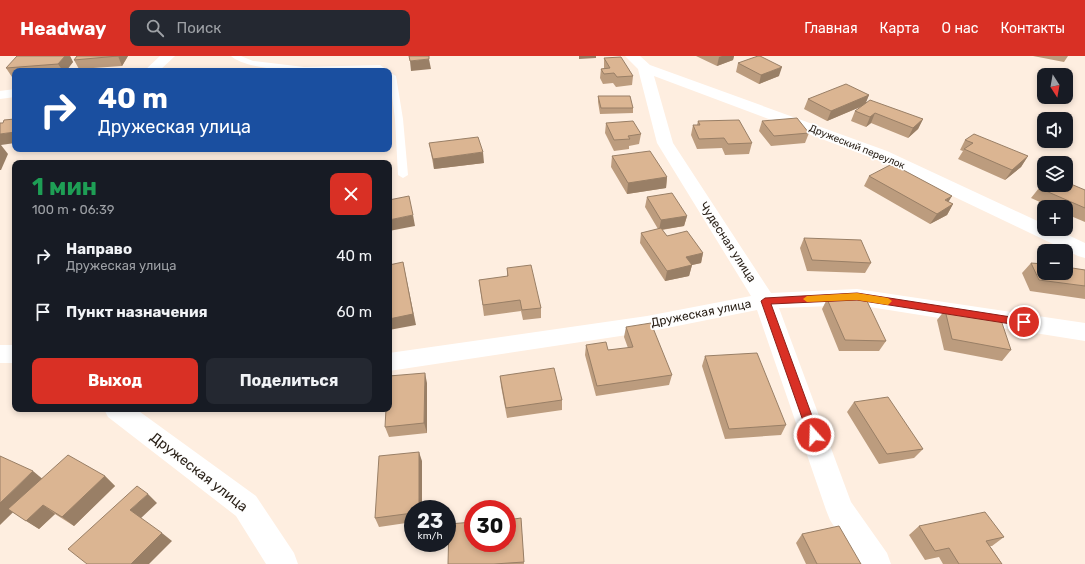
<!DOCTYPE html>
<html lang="ru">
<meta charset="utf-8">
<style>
:root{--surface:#171b24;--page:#242831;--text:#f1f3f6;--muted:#9ea1a6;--accent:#d93025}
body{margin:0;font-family:Rubik,sans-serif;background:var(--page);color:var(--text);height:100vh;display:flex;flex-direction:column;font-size:15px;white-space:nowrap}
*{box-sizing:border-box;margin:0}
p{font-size:13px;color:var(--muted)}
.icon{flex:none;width:22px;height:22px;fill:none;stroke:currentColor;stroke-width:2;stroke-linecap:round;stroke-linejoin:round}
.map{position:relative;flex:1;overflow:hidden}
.sheet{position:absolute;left:12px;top:104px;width:380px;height:252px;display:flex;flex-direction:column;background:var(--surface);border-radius:8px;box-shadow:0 2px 6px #0003}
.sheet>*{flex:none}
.guide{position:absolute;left:12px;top:12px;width:380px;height:84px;border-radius:8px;box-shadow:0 2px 6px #0003;background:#1a4fa0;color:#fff;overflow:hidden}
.needle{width:26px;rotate:169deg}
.fabs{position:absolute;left:1037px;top:12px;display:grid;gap:8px}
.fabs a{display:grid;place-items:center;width:36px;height:36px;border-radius:8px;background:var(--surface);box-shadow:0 2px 6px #0003;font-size:20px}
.speed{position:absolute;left:404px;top:444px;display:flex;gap:8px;font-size:20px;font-weight:700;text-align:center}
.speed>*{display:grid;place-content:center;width:52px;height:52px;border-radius:50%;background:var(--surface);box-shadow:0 2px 6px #0003;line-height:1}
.speed small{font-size:10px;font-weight:400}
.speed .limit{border:6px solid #d22;background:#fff;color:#111}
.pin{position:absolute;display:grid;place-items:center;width:34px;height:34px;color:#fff;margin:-17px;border:2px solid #fff;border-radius:50%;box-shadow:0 1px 4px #0007}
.me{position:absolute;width:44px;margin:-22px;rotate:340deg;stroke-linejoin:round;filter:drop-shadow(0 0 3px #0008)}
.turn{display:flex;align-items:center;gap:14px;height:84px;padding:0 20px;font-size:18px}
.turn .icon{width:52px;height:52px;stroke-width:2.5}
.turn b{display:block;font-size:28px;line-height:34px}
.round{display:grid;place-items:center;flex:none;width:42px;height:42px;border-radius:8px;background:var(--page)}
.head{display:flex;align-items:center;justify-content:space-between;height:68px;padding:0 20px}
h1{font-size:24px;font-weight:700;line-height:30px;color:#1e9e55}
.primary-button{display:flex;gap:8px;margin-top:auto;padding:8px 20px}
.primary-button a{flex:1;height:46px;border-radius:8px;background:var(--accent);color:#fff;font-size:16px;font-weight:700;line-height:46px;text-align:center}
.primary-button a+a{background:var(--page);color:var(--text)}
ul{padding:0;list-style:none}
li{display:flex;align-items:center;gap:12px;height:56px;padding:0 20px}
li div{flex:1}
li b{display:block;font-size:15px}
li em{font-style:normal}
header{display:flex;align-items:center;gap:24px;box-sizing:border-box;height:56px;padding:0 20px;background:var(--accent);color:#fff}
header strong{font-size:19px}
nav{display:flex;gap:22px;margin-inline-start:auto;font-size:14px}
.search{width:280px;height:36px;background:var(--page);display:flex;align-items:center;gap:10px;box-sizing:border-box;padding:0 14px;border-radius:8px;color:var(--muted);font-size:15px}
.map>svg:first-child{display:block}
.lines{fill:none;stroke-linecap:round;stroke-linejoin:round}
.lane{fill:#fff;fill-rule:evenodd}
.street{fill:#fff;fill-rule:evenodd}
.wall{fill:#bc9c7e}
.shaded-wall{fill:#997f66}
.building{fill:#dbb592;stroke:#997f66}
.route{fill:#d93025;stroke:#8d1f18}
.slow{fill:#f59e0b}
.labels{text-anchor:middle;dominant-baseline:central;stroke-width:3.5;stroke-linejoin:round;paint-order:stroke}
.far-street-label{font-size:10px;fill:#281f16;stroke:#fefefe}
.street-label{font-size:12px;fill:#281f16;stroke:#fefefe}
.near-street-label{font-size:14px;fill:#281f16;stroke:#fefefe}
</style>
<header>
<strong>Headway</strong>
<div class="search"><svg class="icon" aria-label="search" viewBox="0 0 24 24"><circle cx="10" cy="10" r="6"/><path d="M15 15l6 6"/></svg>Поиск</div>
<nav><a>Главная</a><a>Карта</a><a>О нас</a><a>Контакты</a></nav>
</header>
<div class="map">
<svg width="1085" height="508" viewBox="0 0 1085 508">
<rect width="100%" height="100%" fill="#feeee0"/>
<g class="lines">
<path class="lane" d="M231,0H241L253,5L304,11L380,9L389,15H380L378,13C347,14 253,20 231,0Z
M389,16L396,20L403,63L408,119L403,122L398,119L395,63Z"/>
<path class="street" d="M160,0H175L159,15H144Z
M625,0H640L650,9L887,95L1044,168V173H1055L1085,187V202L1078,200L875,103L654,20L673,87L771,237L857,233L1085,267V285L857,249L779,252L851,446L887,497L891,508H858L830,464L826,454L757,254L647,276L389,315V297L647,260L751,240L657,87L638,13Z
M15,33V41L0,43V35Z
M0,289H15V307H0Z
M104,353H136L256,440L294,497L298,508H266L236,460L108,361Z"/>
</g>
<path class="wall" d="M65,0H70L73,6L66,15H15V21H12L6,12Z
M77,0H128L122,10L79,13L74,4Z
M696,0H734L733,4L717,10Z
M1033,0H1068L1064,6Z
M604,2L633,20L632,29L616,31L613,27L603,28L600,22L601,13L604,12Z
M738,7L779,20L759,28L736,16Z
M869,39L865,47L923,63L918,73L908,82L871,67L866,71L851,65L855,55L862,50L827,65L804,53L808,43Z
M598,40L633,52V57L600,58L598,46Z
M698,65L752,87L749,98L725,99L722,92L697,93L691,79L693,69H697Z
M762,65L809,77L805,87L771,90L759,75Z
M606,67L641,78L639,88L629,90V93L614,95L605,77Z
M965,84L1028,100L1021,111L1005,124L958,103L963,95L960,94Z
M429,87L484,107L434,113Z
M612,100L667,121L666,132L627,138L611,111Z
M869,120L949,146L953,148L947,159L930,168L864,130Z
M1039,132L1085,134V166L1066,158V151H1051L1031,142Z
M647,141L687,160L684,170L662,174L667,180L703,197L701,207L692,209L689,220L665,225L640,187L641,177L658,173L645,151Z
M804,182L871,207L865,217L807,215L800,192Z
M1031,207L1085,214V243L1030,235L1022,217Z
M507,212L541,252V262L523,264L521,255L484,260L479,224L507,221Z
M827,243L886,285L879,295H839L822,253Z
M945,254L1011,294L1002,305L944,294L937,264Z
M626,271L672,319L669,329L596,340L585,299L586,289L608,294L628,292L624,281Z
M705,300L786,369L781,379L725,383L702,310Z
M500,320L562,344V354L507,362L501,330Z
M427,327V377L389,381L385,371Z
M854,346L923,393L914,402L879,408L847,356Z
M422,405V453H413V466L379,471L375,462Z
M105,420L115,430L74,470L55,458L39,473L13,456L42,422Z
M521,462L524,508H448Z
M919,470L1004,481L992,490H990L1002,508H943L939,501L925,504L909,479Z
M802,478L861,508H806L796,487Z"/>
<path class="shaded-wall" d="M65,0H70L73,6L66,15H63L58,8Z
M118,0H128L122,10Z
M579,0H596V2L579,3Z
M722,0H734L733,4L717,10L719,1Z
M429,3L431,13L411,15L410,5Z
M782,11L779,20L759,28L761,19Z
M869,39L865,49L827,65L831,55Z
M875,57L871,67L866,71L870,61Z
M923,63L918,73L908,82L913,72Z
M15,76V87L1,89L8,98L1,114H0V78Z
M483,96L484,107L434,113L433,103Z
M1028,100L1021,111L1005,124L1012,114Z
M667,121L666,132L627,138L628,127Z
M952,140L946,150L945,144Z
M953,148L947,159L930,168L937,158Z
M413,159L415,170L389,175V164Z
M687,160L684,170L659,174L661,164Z
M703,197L701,207L692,209L689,220L665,225L667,215L686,201Z
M403,206L416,269L389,274V263Z
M425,317L427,327V377L424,367Z
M419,396L422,405V453H419Z
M33,415L45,425L0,469V447Z
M105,420L115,430L74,470L62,461Z
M148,438L157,447L140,463L130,454Z
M43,449L55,458L39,473L26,465Z
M162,477L172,485L149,508H131Z"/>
<path class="building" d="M17,0H65L58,8L6,12Z
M77,0H118L74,4Z
M409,0H429V3L410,5Z
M758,0H760L782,11L761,19L738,7Z
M621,1L633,20L617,21L614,17L604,18L601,13L610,12L604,2Z
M846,28L869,39L831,55L808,43Z
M598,40H630L633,52H601Z
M870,44L923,63L913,72L875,57L870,61L855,55Z
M797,62L809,77L774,80L762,65Z
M15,63V76L0,78V67H3L4,64Z
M739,64L752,87L728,88L724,82L699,83L693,69H700L698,65Z
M633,65L641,78L628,80L630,83L614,84L606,67Z
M974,78L1028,100L1012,114L964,93L973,87L965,84Z
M478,81L483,96L433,103L429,87Z
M650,95L667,121L628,127L612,100Z
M892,108L952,140L945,144L953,148L937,158L869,120Z
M1066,126L1085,134V152L1039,132L1044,127V129H1066Z
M672,137L687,160L661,164L647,141Z
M409,140L413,159L389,164V144Z
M661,172L667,180L687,175L703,197L686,201L692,209L667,215L641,177Z
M804,182L861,184L871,207L812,204Z
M403,206L413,258L389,263V209Z
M1031,207L1044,208V217H1066V211L1085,214V230L1039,224Z
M531,209L541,252L522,254L520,244L483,249L479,224L508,220L507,212Z
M827,243H866L886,285L845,284Z
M945,254L1001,264L1011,294L952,283Z
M651,267L672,319L597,330L586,289L606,286L608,294L633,291L626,271Z
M757,297L786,369L729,373L705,300Z
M554,312L562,344L506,352L500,320Z
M425,317L424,367L385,371L386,353H389V320Z
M888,341L923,393L887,398L854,346Z
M419,396V453H413V457L375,462L379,400Z
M68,399L105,420L62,461L43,449L26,465L8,453Z
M0,400L33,415L0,447Z
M137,430L148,438L130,454L162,477L131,508H87L68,493Z
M985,456L1004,481L986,485L1002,508H959L949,492L935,495L919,470Z
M521,462L524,506L494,508H448L449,468L473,466V487H507V464Z
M839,470L861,508H817L802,478Z"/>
<path class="route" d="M857,237L1024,263L1029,266L1024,270L857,244L771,248L819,379L817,383L814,384L810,383L808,379L761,245L765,242Z"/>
<path class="slow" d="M857,237L888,242L892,245L888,249L857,244L807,246L803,243L807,240Z"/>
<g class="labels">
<g class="far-street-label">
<text transform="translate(857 91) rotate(22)">Дружеский переулок</text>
</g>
<g class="street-label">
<text transform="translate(728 186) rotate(57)">Чудесная улица</text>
<text transform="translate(701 257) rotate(-11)">Дружеская улица</text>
</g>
<g class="near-street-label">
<text transform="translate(199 416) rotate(38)">Дружеская улица</text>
</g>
</g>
</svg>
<div class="fabs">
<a><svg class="needle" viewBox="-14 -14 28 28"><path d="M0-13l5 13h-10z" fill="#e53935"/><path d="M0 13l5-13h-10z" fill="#9ea1a6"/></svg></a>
<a><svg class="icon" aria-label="sound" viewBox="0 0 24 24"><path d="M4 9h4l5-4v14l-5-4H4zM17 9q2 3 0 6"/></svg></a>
<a><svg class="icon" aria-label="layers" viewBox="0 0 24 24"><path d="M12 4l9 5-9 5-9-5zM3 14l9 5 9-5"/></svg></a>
<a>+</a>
<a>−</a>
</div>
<div class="speed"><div>23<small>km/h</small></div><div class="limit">30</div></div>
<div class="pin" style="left:1024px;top:266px;background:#d93025"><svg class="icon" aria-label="arrive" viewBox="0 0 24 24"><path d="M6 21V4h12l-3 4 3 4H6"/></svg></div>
<svg class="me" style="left:814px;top:379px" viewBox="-20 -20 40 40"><circle r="17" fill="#d93025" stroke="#fff" stroke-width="3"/><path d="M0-11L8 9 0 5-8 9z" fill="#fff"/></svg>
<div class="guide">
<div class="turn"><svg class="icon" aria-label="right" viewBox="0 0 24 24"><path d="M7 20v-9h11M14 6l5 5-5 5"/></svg><div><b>40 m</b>Дружеская улица</div></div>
</div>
<section class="sheet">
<div class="head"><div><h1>1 мин</h1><p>100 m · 06:39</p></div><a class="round" style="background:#d93025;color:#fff"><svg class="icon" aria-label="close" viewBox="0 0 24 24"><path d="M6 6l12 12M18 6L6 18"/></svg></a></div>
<ul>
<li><svg class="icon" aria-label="right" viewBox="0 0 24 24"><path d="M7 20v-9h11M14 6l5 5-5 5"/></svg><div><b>Направо</b><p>Дружеская улица</p></div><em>40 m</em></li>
<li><svg class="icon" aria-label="arrive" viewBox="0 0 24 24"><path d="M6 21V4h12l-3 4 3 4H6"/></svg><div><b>Пункт назначения</b></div><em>60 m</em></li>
</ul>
<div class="primary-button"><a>Выход</a><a>Поделиться</a></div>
</section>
</div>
